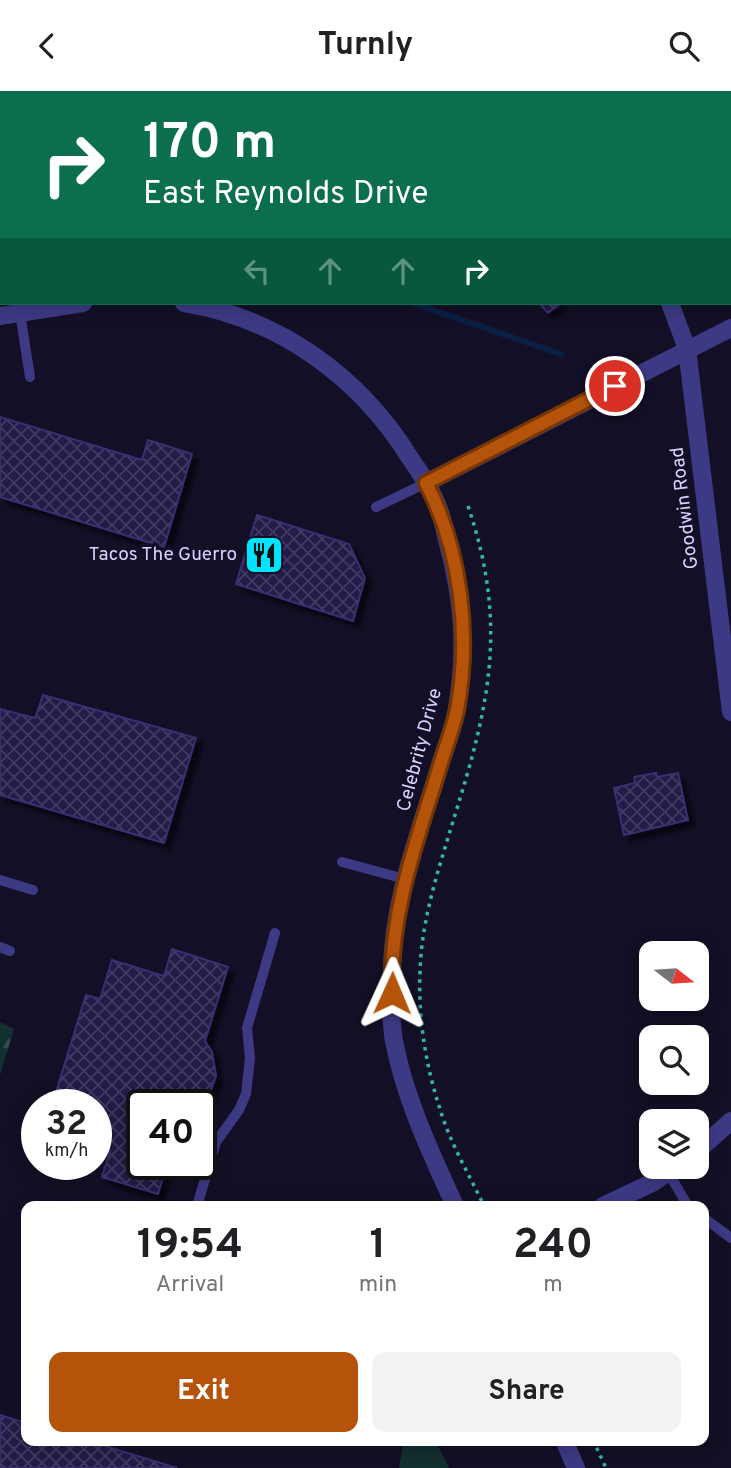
<!DOCTYPE html>
<style>
:root{--surface:#fff;--page:#f2f2f2;--text:#202124;--muted:#757577;--accent:#b45309}
body{margin:0;font-family:Overpass,sans-serif;background:var(--page);color:var(--text);height:100vh;display:flex;flex-direction:column;font-size:26px;white-space:nowrap}
*{box-sizing:border-box;margin:0}
p{font-size:23px;color:var(--muted)}
.icon{flex:none;width:38px;height:38px;fill:none;stroke:currentColor;stroke-width:2;stroke-linecap:round;stroke-linejoin:round}
.map{position:relative;flex:1;overflow:hidden}
.side{position:absolute;left:21px;top:1110px;width:688px;height:245px;display:flex;flex-direction:column;background:var(--surface);border-radius:14px;box-shadow:0 4px 18px #0003}
.side>*{flex:none}
.top-card{position:absolute;left:0px;top:0px;width:732px;height:214px;box-shadow:0 4px 18px #0003;background:#0b6e4f;color:#fff;overflow:hidden}
.needle{width:46px;rotate:107deg}
.tools{position:absolute;left:639px;top:850px;display:grid;gap:14px}
.tools a{display:grid;place-items:center;width:70px;height:70px;border-radius:14px;background:var(--surface);box-shadow:0 4px 18px #0003;font-size:35px}
.speed{position:absolute;left:21px;top:998px;display:flex;gap:14px;font-size:35px;font-weight:700;text-align:center}
.speed>*{display:grid;place-content:center;width:91px;height:91px;border-radius:50%;background:var(--surface);box-shadow:0 4px 18px #0003;line-height:1}
.speed small{font-size:18px;font-weight:400}
.speed .limit{border:4px solid #111;border-radius:10px;background:#fff;color:#111}
.pin{position:absolute;display:grid;place-items:center;width:60px;height:60px;color:#fff;margin:-30px;border:4px solid #fff;border-radius:50%;box-shadow:0 2px 7px #0007}
.me{position:absolute;width:77px;margin:-38px;rotate:1deg;stroke-linejoin:round;filter:drop-shadow(0 0 5px #0008)}
.turn{display:flex;align-items:center;gap:24px;height:147px;padding:0 28px;font-size:32px}
.turn .icon{width:91px;height:91px;stroke-width:2.5}
.turn b{display:block;font-size:49px;line-height:60px}
.lanes{display:flex;align-items:center;height:66px;padding:0 28px;background:#0003;justify-content:center;gap:35px;direction:ltr}
.lanes .off{opacity:.35}
.eta{display:flex;justify-content:space-evenly;align-items:center;height:119px;text-align:center}
.eta b{font-size:42px;font-weight:700;line-height:49px}
.action{display:flex;gap:14px;margin-top:auto;padding:14px 28px}
.action a{flex:1;height:80px;border-radius:14px;background:var(--accent);color:#fff;font-size:28px;font-weight:700;line-height:80px;text-align:center}
.action a+a{background:var(--page);color:var(--text)}
header{display:flex;justify-content:space-between;align-items:center;height:91px;padding:0 28px;background:var(--surface);font-size:32px;font-weight:700}
.map>svg:first-child{display:block}
.grass{fill:#12302f}
.forest{fill:url(#forest-firs)}
.lines{fill:none;stroke-linecap:round;stroke-linejoin:round}
.stream{stroke:#0a1f44;stroke-width:6}
.building{fill:url(#building-cross-hatch);stroke:#3b2d73;stroke-width:2;filter:url(#shadow)}
.path{stroke:#2fb8b0;stroke-width:3.5;stroke-dasharray:3.5 5;stroke-linecap:butt}
.service{stroke:#3d3a85;stroke-width:10}
.minor{stroke:#3d3a85;stroke-width:18}
.tertiary{stroke:#3d3a85;stroke-width:18}
.route-casing{stroke:#753606;stroke-width:18}
.route{stroke:#b45309;stroke-width:12}
.labels{text-anchor:middle;dominant-baseline:central;stroke-width:7;stroke-linejoin:round;paint-order:stroke}
.street-label{font-size:19px;fill:#d9d4ff;stroke:#130f26}
.poi-label{font-size:19px;fill:#d9d4ff;stroke:#130f26;text-anchor:end}
</style>
<header><svg class="icon" aria-label="back" viewBox="0 0 24 24"><path d="M15 5l-7 7 7 7"/></svg>Turnly<svg class="icon" aria-label="search" viewBox="0 0 24 24"><circle cx="10" cy="10" r="6"/><path d="M15 15l6 6"/></svg></header>
<div class="map">
<svg width="731" height="1377" viewBox="0 0 731 1377">
<defs>
<pattern id="forest-firs" width="22" height="20" patternUnits="userSpaceOnUse" patternTransform="scale(1.75)"><rect width="22" height="20" fill="#12302f"/><path d="M5 1l3.5 6h-7zM16 11l3.5 6h-7z" fill="#344d4e"/></pattern>
<pattern id="building-cross-hatch" width="8" height="8" patternUnits="userSpaceOnUse" patternTransform="scale(1.75)"><rect width="8" height="8" fill="#241b47"/><path d="M0 0l8 8M0 8l8-8" fill="none" stroke="#433b63"/></pattern>
<filter id="shadow"><feDropShadow dx="6" dy="6" stdDeviation="2" flood-color="#0009"/></filter>
</defs>
<rect width="100%" height="100%" fill="#130f26"/>
<path class="grass" d="M404,1349H435L449,1377H399Z"/>
<path class="forest" d="M0,931L14,938L0,984Z"/>
<g class="lines">
<path class="stream" d="M1,0L2,8
M412,212L561,263"/>
</g>
<path class="building" d="M539,212H561L548,222Z
M0,326L142,369L148,349L192,363L164,456L0,406Z
M257,424L349,453L365,487L353,530L236,493Z
M43,604L196,647L164,752L0,704V618L35,627Z
M656,682L657,686L678,682L688,729L624,744L614,697L635,692L634,686Z
M172,858L228,876L205,950L212,961L216,985L207,1010L201,1019V1013H142V1073H167L158,1103L102,1086L110,1060L96,1056V1013H68L71,1005L56,1001L86,904L100,908L112,869L164,885Z
M0,1324L26,1332V1349H85L177,1377H0Z"/>
<g class="lines">
<path class="path" d="M468,415C508,533 490,612 454,727C439,777 421,829 420,882C418,927 426,976 440,1018C450,1052 469,1083 484,1115
M593,1349L606,1377"/>
<path class="service" d="M20,222L30,286
M376,416L426,392
M342,771L405,788
M0,789L33,799
M0,856L10,860
M668,1081L688,1115
M197,1115L216,1051L239,1019L246,1003L250,967L247,937L275,842
M704,1127L731,1147"/>
<path class="minor" d="M439,0L443,2
M670,212L687,258L731,621
M696,1061L731,1030
M603,1115L654,1091L675,1076"/>
<path class="tertiary" d="M184,212C279,227 360,286 410,367C420,381 430,396 437,413C442,424 444,437 447,449C463,507 467,557 457,617C454,636 446,655 440,674C420,741 392,810 392,881C391,903 390,929 394,950C405,1008 431,1062 455,1115
M0,225L83,212
M426,392L731,237
M564,1349L576,1377"/>
</g>
<g class="lines">
<g class="route-casing">
<path id="route" d="M392,902C389,823 417,749 440,675C445,657 453,638 457,619C471,545 461,459 426,392L615,295"/>
</g>
<use href="#route" class="route"/>
</g>
<defs>
<g id="restaurant-square" transform="scale(2.0125)"><rect x="-9" y="-9" width="18" height="18" rx="4" fill="#00e5ff" stroke="#130f26"/><path d="M-5-6h1v4h1v-4h1v4h1v-4h1v5L-1.5 .5V6h-2V.5L-5-1ZM5-6V6H3V1.5H1.5Q1.5-4 5-6Z" fill="#111"/></g>
</defs>
<g fill-rule="evenodd">
<use href="#restaurant-square" x="264" y="464"/>
</g>
<g class="labels">
<g class="street-label">
<text transform="translate(685 417) rotate(-97)">Goodwin Road</text>
<text transform="translate(420 659) rotate(-75)">Celebrity Drive</text>
</g>
<g class="poi-label">
<text x="237" y="464">Tacos The Guerro</text>
</g>
</g>
</svg>
<div class="tools">
<a><svg class="needle" viewBox="-14 -14 28 28"><path d="M0-13l5 13h-10z" fill="#e53935"/><path d="M0 13l5-13h-10z" fill="#757577"/></svg></a>
<a><svg class="icon" aria-label="search" viewBox="0 0 24 24"><circle cx="10" cy="10" r="6"/><path d="M15 15l6 6"/></svg></a>
<a><svg class="icon" aria-label="layers" viewBox="0 0 24 24"><path d="M12 4l9 5-9 5-9-5zM3 14l9 5 9-5"/></svg></a>
</div>
<div class="speed"><div>32<small>km/h</small></div><div class="limit">40</div></div>
<div class="pin" style="left:615px;top:295px;background:#d93025"><svg class="icon" aria-label="arrive" viewBox="0 0 24 24"><path d="M6 21V4h12l-3 4 3 4H6"/></svg></div>
<svg class="me" style="left:392px;top:902px" viewBox="-20 -20 40 40"><path d="M0-17L14 15 0 8-14 15z" fill="#b45309" stroke="#fff" stroke-width="4"/></svg>
<div class="top-card">
<div class="turn"><svg class="icon" aria-label="right" viewBox="0 0 24 24"><path d="M7 20v-9h11M14 6l5 5-5 5"/></svg><div><b>170 m</b>East Reynolds Drive</div></div>
<div class="lanes"><svg class="icon off" aria-label="left" viewBox="0 0 24 24"><path d="M17 20v-9H6M10 6l-5 5 5 5"/></svg><svg class="icon off" aria-label="ahead" viewBox="0 0 24 24"><path d="M12 20V5M6 11l6-6 6 6"/></svg><svg class="icon off" aria-label="ahead" viewBox="0 0 24 24"><path d="M12 20V5M6 11l6-6 6 6"/></svg><svg class="icon" aria-label="right" viewBox="0 0 24 24"><path d="M7 20v-9h11M14 6l5 5-5 5"/></svg></div>
</div>
<section class="side">
<div class="eta">
<div><b>19:54</b><p>Arrival</p></div>
<div><b>1</b><p>min</p></div>
<div><b>240</b><p>m</p></div>
</div>
<div class="action"><a>Exit</a><a>Share</a></div>
</section>
</div>
